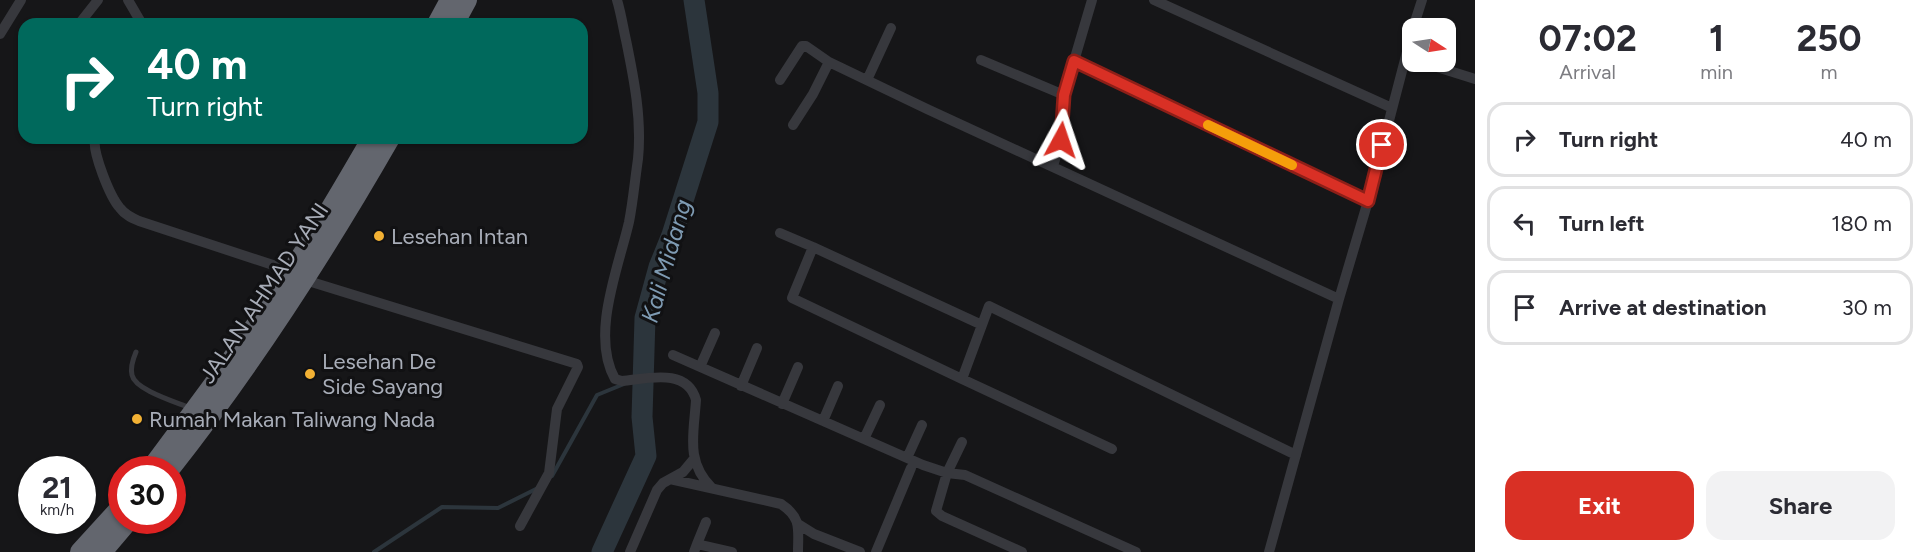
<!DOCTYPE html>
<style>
:root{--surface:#fff;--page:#f2f2f3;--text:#2b2b33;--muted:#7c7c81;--line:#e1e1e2;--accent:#d93025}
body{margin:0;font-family:Figtree,sans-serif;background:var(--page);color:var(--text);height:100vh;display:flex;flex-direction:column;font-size:22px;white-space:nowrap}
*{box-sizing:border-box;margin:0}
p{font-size:20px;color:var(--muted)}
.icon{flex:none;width:33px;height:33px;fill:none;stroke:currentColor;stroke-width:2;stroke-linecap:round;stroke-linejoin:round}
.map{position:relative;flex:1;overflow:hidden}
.drawer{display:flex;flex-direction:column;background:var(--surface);width:450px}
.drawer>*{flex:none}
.hud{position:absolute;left:18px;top:18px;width:570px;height:126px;border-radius:18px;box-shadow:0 2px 4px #0004;background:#00695c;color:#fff;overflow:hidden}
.needle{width:39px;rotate:102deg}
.buttons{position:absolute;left:1402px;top:18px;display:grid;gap:12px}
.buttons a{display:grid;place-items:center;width:54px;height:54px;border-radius:12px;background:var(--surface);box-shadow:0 2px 4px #0004;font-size:30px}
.speed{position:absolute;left:18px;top:456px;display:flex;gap:12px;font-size:30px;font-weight:700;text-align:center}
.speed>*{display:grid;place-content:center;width:78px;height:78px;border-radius:50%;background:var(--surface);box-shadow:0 2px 4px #0004;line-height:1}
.speed small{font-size:15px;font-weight:400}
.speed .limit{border:9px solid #d22;background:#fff;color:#111}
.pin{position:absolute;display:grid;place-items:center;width:51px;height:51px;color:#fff;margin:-26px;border:3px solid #fff;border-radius:50%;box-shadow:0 2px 6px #0007}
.me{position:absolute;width:66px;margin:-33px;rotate:5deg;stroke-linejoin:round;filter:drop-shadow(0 0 4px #0008)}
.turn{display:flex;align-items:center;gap:21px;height:126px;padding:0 30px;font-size:27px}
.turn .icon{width:78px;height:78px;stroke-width:2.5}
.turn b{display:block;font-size:42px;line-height:51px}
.eta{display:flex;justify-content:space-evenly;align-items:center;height:102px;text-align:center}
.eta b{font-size:36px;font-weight:700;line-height:42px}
.button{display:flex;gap:12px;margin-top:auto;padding:12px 30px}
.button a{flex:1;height:69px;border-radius:18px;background:var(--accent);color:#fff;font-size:24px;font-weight:700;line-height:69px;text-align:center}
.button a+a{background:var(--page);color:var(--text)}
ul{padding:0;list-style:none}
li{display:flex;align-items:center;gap:18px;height:75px;margin:0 12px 9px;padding:0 18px;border:3px solid var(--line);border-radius:18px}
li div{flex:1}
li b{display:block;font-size:22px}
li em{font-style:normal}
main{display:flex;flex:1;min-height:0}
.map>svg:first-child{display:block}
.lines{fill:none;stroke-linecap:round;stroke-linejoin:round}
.stream{stroke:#2c353c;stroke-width:4}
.river{stroke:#2c353c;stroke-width:21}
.lane{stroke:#37383d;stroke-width:5}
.street{stroke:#37383d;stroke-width:10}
.highway{stroke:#63666e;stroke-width:20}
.route-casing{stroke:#8d1f18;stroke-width:15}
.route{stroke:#d93025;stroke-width:10}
.slow{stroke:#f59e0b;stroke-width:10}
.poi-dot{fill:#f2b134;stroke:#111113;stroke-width:2}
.labels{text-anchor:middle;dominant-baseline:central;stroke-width:6;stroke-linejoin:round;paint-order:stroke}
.poi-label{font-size:22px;fill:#a8adb8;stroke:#111113;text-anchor:start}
.street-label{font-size:22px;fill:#a8adb8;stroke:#111113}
.water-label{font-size:24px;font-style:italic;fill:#7f9bb3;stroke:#111113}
</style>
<main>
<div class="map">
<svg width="1475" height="552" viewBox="0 0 1475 552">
<rect width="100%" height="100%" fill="#161618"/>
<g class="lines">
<path class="stream" d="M552,476L597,395L624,384
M374,552L442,507L498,508L538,488"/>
<path class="river" d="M602,552L646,456L642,417L645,318L659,267L672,235L708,122V93L694,0"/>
<path class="lane" d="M136,352C133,359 130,367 132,375C135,390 176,402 190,408"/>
<path class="street" d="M128,0L142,24
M617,0C621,13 623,27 626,40C634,79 642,119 638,159C635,179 633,202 629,222C619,266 590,335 615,379L622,381C646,379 687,367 696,400C694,433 685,462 712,488
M1154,0L1392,108
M79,24L98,0
M1413,28L1422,0
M0,34L21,0
M981,60L1064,95
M1074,61L1368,201
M1421,62L1475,79
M780,80L802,46H806L829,62L927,109L1339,299
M867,80L891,28
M793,125L813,94L829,62
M95,138C92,152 110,197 120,208C125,215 132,218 139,221L276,266L290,273
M1053,166L1061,140L1064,95L1092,0
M780,233L813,247
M305,280L577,364L578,367L557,409L549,473L520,526
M673,355L923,465L947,473L965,475L1136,552
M700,367L715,333
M962,379L792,298L813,247L982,325
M741,386L757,348
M782,404L798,367
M823,421L838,386
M864,439L880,405
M962,442L947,473L936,511L942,516L1022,552
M1112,449L962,379L989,306L1296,455
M907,458L922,425
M670,479L781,504C802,518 798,529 798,552
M798,524L814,534L860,552
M697,544L706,522
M630,552L657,490L663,483L683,472L693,460
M694,552L697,544L732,552
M876,552L911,468
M1269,552L1339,299L1368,201L1413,29"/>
<path class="highway" d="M437,24L450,0
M454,24L467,0
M150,470C198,405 248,340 291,272C320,228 346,183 372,138
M169,470C252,365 324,253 390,138
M80,552L122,506
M102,552L129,520"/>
</g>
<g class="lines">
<g class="route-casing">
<path id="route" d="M1061,140L1064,95L1074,61L1368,201L1382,145"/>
</g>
<use href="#route" class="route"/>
<path class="slow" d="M1208,125L1292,165"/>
</g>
<g class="poi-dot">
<circle cx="379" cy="236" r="6"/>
<circle cx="310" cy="374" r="6"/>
<circle cx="137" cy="419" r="6"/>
</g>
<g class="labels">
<g class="poi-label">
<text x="391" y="236">Lesehan Intan</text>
<text x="322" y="361">Lesehan De<tspan x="322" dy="25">Side Sayang</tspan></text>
<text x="149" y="419">Rumah Makan Taliwang Nada</text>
</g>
<g class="street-label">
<text transform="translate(264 293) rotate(-56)">JALAN AHMAD YANI</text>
</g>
<g class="water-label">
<text transform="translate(666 261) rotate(-74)">Kali Midang</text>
</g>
</g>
</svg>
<div class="buttons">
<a><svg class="needle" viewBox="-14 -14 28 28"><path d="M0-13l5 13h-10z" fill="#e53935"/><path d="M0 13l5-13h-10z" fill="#7c7c81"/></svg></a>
</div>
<div class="speed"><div>21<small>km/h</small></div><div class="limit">30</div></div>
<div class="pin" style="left:1382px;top:145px;background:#d93025"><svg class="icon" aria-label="arrive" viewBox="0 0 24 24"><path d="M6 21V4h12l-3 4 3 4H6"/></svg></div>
<svg class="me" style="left:1061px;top:140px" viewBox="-20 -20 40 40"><path d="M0-17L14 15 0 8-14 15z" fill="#d93025" stroke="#fff" stroke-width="4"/></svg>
<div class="hud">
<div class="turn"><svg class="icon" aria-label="right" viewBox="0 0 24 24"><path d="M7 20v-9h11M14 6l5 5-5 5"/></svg><div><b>40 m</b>Turn right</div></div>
</div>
</div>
<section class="drawer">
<div class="eta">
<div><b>07:02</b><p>Arrival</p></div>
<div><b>1</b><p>min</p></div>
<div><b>250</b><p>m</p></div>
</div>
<ul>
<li><svg class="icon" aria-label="right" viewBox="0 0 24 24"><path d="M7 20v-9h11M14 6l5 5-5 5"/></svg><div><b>Turn right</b></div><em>40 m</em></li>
<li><svg class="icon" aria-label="left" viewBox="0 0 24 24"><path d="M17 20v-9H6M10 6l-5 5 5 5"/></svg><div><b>Turn left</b></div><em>180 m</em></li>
<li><svg class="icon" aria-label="arrive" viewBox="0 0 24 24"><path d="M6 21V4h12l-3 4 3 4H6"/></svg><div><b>Arrive at destination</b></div><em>30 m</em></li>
</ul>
<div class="button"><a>Exit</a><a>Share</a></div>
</section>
</main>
